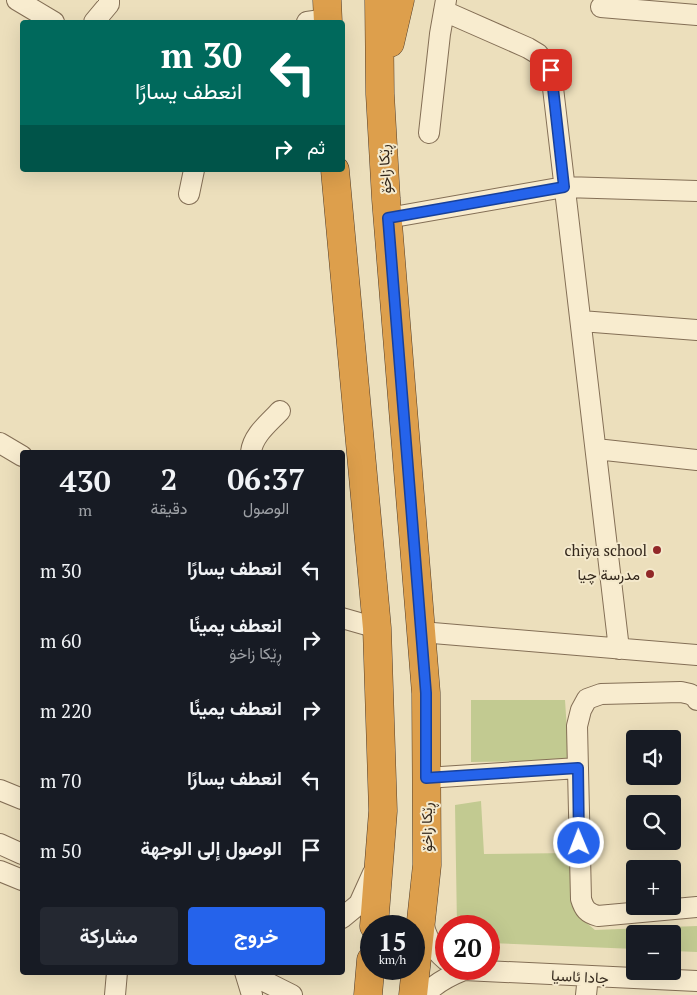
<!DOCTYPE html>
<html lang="ar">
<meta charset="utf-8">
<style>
:root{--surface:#171b24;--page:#242831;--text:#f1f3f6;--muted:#9ea1a6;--accent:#2563eb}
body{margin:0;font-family:"PT Serif",Vazirmatn,serif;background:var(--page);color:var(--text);direction:rtl;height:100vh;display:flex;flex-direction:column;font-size:19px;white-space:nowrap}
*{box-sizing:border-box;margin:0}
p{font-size:16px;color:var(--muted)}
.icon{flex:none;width:28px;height:28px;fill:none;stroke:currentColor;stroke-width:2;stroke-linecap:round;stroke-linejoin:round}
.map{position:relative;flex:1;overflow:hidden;direction:ltr}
.panel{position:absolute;left:20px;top:450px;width:325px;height:525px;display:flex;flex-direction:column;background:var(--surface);border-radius:5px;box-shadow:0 5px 20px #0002;direction:rtl}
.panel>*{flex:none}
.banner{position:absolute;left:20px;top:20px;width:325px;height:152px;border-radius:5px;box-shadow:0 5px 20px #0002;direction:rtl;background:#00695c;color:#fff;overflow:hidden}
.buttons{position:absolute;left:626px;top:730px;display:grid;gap:10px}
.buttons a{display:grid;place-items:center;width:55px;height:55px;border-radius:5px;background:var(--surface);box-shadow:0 5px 20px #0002;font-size:25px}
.speed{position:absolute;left:360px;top:915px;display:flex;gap:10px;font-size:25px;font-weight:700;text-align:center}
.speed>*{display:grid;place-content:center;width:65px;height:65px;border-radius:50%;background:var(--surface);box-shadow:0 5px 20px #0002;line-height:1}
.speed small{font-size:12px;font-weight:400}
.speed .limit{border:8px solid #d22;background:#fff;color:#111}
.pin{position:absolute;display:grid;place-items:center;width:42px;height:42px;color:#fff;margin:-21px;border-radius:10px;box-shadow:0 2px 8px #0006}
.me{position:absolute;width:55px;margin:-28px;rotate:359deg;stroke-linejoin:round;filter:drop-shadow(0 0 4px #0008)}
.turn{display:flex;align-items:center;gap:18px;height:105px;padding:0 20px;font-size:22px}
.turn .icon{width:65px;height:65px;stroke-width:2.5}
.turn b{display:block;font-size:35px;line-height:42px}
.then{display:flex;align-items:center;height:48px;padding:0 20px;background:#0003;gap:10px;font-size:19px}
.eta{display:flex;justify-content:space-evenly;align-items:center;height:85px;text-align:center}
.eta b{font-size:30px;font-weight:700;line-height:35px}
.action{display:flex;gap:10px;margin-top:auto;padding:10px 20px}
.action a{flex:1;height:58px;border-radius:5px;background:var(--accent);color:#fff;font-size:20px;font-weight:700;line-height:58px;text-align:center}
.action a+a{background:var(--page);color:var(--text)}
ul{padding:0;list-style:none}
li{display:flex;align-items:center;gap:15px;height:70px;padding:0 20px}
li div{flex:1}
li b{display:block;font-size:19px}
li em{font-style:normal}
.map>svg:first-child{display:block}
.green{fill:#c2ca91}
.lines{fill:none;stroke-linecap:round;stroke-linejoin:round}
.minor-casing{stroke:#846f56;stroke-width:22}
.highway-casing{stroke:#513d2b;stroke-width:29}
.minor{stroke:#f8eccf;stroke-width:20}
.highway{stroke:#dd9f4c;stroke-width:28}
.route-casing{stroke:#184099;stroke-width:12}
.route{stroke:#2563eb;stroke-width:9}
.poi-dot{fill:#912828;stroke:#f4e9cc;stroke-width:2}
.labels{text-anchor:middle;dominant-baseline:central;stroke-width:4;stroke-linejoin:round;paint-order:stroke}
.street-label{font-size:15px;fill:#33271b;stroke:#f4e9cc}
.poi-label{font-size:15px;fill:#33271b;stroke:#f4e9cc;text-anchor:end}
</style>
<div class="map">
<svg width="697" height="995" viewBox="0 0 697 995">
<rect width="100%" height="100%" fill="#ecdfbc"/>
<path class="green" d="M471,700H565L569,761L471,762Z
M481,801L484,854L572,853L583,920L595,930L697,926V952L673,951L672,934H635V949L489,943V926H457L455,805Z"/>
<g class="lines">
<g class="minor-casing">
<path id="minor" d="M17,0L54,22
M601,7L697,15
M444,11L528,48L538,54L551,71L619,649
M94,22L109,4V0
M307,22L328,19
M429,133L440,34L446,0
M189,194L194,170
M388,218L564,187L697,191
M581,321L697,330
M0,443L22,456
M596,449L697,460
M251,452C253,435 269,423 280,411
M342,618L377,628
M421,632L697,655
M697,700V698L690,694L681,692L601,694L587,699L581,710L577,726L581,899C584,909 587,913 598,916L697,907
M426,778L578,768
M0,790L22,799
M0,844L22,854
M0,871L22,880
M342,918L359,904L373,873
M423,920C425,937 434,950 446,960
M460,969L464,970L697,981
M245,972L252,995
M246,972L292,995
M115,995L117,972
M425,995C435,983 449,976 464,970
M586,995L588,976"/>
</g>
<g class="highway-casing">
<path id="highway" d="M327,0L328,22
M379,0L380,94L386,199L426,693L427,865L413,995
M390,43L400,0
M335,170L377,628L383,811L374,926
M368,995L371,960"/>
</g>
<use href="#minor" class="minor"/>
<use href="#highway" class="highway"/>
</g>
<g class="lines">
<g class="route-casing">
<path id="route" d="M551,70L564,187L388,218L426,693V778L578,768L579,843"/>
</g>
<use href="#route" class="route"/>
</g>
<g class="poi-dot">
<circle cx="657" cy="550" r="5"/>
<circle cx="650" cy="574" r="5"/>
</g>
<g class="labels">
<g class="street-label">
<text transform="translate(384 169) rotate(-93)">ڕێکا زاخۆ</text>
<text transform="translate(426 827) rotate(-90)">ڕێکا زاخۆ</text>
<text transform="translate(580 976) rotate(3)">جادا ئاسيا</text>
</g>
<g class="poi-label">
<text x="647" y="550">chiya school</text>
<text x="640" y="574">مدرسة چيا</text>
</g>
</g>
</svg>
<div class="buttons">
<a><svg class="icon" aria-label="sound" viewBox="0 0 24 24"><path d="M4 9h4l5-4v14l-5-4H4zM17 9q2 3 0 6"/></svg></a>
<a><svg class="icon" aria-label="search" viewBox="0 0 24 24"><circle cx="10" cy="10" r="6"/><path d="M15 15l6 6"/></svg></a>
<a>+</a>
<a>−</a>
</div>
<div class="speed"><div>15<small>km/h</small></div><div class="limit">20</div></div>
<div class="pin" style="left:551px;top:70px;background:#d93025"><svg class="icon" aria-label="arrive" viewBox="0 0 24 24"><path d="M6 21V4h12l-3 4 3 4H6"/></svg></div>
<svg class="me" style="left:579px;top:843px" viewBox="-20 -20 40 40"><circle r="17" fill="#2563eb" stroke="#fff" stroke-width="3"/><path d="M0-11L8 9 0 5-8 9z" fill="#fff"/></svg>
<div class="banner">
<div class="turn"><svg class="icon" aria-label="left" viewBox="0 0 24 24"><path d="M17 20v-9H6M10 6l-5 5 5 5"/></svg><div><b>30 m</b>انعطف يسارًا</div></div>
<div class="then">ثم<svg class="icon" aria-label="right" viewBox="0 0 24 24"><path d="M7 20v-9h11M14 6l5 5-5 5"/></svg></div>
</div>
<section class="panel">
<div class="eta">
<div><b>06:37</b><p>الوصول</p></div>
<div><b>2</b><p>دقيقة</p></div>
<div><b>430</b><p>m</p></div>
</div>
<ul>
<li><svg class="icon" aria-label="left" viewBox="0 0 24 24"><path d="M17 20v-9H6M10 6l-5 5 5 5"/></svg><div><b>انعطف يسارًا</b></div><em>30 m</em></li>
<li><svg class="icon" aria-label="right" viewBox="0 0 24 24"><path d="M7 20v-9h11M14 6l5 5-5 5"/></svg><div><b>انعطف يمينًا</b><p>ڕێکا زاخۆ</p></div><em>60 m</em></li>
<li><svg class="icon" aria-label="right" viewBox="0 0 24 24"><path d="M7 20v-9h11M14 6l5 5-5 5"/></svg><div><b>انعطف يمينًا</b></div><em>220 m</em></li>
<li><svg class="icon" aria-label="left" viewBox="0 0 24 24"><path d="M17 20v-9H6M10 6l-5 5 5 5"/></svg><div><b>انعطف يسارًا</b></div><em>70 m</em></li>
<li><svg class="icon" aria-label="arrive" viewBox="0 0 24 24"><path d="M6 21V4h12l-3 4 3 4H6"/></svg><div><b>الوصول إلى الوجهة</b></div><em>50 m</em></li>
</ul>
<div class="action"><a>خروج</a><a>مشاركة</a></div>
</section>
</div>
